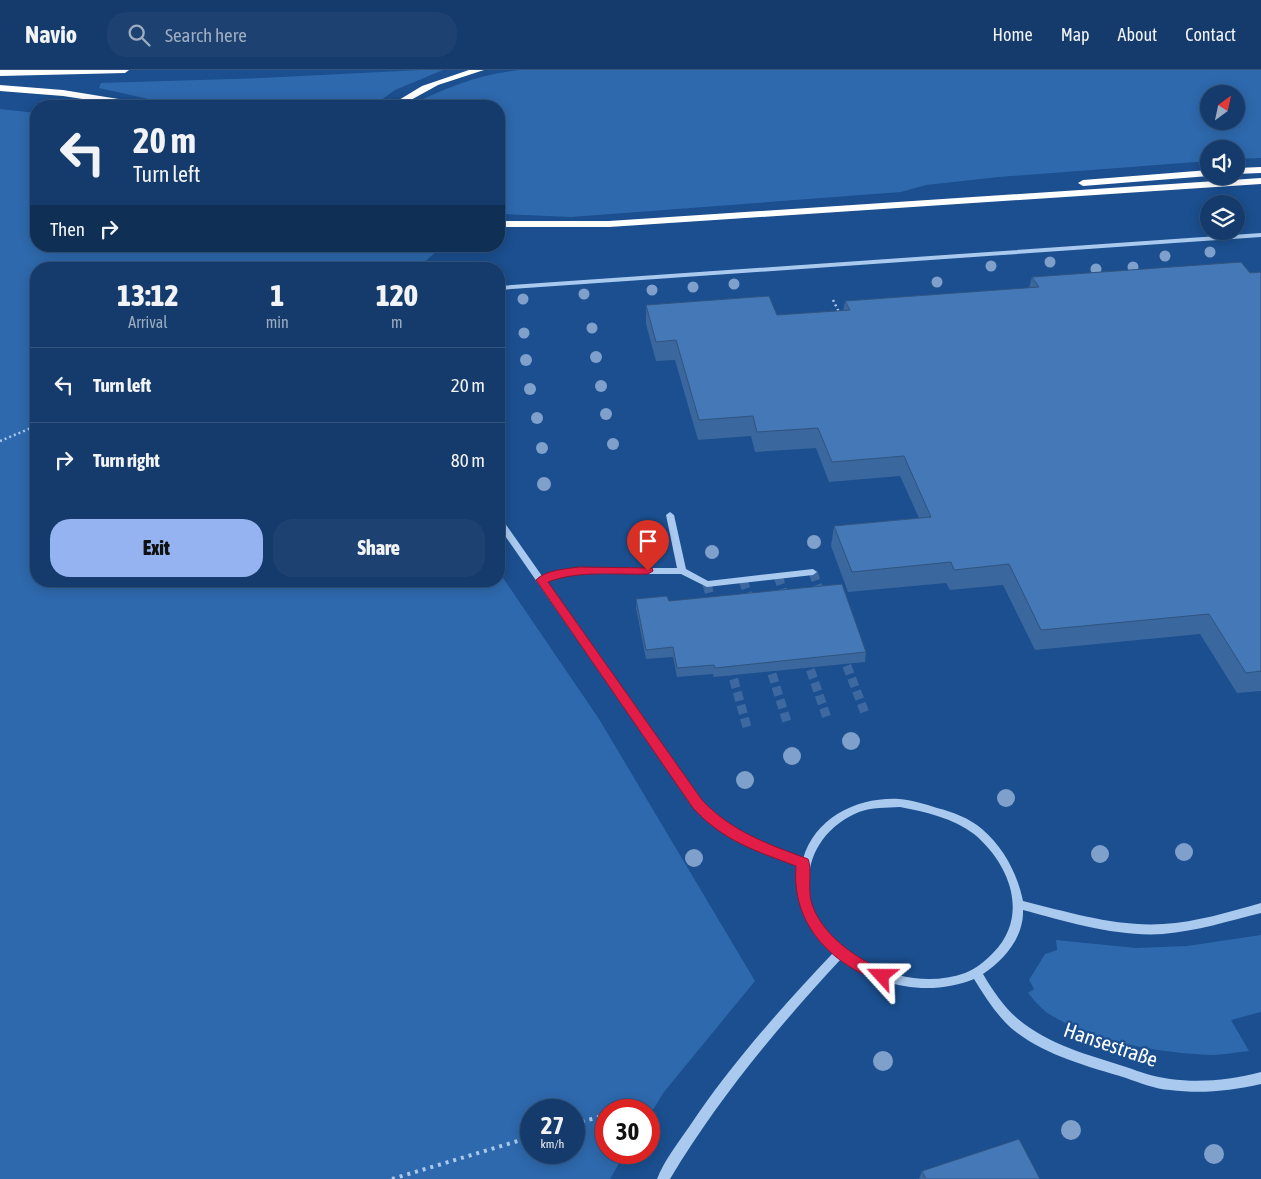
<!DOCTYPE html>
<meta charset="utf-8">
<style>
:root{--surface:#143b6b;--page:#1d4271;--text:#f1f3f6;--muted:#9dadc1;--line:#33557e;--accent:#95b2f1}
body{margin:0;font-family:"Asap Condensed",sans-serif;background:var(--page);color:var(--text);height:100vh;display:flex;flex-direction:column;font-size:19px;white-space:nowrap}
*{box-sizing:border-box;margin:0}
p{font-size:16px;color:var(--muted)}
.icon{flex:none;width:28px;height:28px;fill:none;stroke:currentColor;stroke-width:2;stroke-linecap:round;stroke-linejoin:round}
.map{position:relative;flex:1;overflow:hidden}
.side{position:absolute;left:30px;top:192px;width:475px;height:325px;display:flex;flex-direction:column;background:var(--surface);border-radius:20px;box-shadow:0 2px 12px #0003,0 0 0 1px var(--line)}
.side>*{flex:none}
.banner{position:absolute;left:30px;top:30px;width:475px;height:152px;border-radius:20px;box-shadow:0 2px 12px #0003,0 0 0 1px var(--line);background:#143b6b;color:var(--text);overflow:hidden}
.needle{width:32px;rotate:33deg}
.tools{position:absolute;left:1200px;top:15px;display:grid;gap:10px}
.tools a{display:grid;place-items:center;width:45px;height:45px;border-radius:50%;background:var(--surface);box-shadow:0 2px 12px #0003,0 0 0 1px var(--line);font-size:25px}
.speed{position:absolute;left:520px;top:1029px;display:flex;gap:10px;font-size:25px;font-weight:700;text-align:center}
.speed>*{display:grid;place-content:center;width:65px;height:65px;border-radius:50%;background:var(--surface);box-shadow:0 2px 12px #0003,0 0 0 1px var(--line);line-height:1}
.speed small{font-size:12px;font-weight:400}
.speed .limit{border:8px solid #d22;background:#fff;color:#111}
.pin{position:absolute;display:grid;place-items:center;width:42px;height:42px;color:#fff;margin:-51px -21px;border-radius:50% 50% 50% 0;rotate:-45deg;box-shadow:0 0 5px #0007}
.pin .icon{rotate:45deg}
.me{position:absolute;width:55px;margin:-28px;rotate:294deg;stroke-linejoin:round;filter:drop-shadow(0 0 4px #0008)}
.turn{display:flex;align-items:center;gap:18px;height:105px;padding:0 20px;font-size:22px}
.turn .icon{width:65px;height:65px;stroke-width:2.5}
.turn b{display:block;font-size:35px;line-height:42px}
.then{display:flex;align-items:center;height:48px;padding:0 20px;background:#0003;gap:10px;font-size:19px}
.eta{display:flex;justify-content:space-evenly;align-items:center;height:85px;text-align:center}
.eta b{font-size:30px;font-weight:800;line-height:35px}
.cta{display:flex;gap:10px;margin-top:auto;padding:10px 20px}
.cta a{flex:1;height:58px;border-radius:20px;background:var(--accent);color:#111;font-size:20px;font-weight:800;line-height:58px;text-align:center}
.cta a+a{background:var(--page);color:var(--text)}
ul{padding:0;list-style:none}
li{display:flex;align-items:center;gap:15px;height:75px;padding:0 20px;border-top:1px solid var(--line)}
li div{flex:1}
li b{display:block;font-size:19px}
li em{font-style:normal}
header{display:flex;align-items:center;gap:30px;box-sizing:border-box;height:70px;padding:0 25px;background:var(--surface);border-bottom:1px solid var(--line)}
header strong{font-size:24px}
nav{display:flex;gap:28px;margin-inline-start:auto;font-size:18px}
.search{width:350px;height:45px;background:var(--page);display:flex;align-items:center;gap:12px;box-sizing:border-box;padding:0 18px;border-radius:20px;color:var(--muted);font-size:19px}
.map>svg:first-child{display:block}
.green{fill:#2e69ad;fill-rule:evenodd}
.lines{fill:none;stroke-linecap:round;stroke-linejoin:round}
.minor-tunnel{stroke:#3d69a0;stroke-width:9;stroke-dasharray:9 4.5;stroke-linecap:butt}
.path-far1{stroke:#a9c9ee;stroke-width:2.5;stroke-dasharray:2 3;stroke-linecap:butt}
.path{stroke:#a9c9ee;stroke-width:4;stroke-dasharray:3 5;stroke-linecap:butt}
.minor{fill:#a9c9ee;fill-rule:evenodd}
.highway{fill:#fff;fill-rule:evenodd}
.tree{fill:#7ea0ca}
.wall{fill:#3a679d}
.building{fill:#4478b7;stroke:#305480}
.route{fill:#e11d48;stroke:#92132f}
.labels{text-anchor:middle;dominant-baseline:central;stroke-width:4.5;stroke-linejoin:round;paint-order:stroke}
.near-street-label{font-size:21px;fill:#fff;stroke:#1b4f8f}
</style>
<header>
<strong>Navio</strong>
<div class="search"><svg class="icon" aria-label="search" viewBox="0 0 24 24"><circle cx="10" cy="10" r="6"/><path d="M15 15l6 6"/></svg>Search here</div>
<nav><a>Home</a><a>Map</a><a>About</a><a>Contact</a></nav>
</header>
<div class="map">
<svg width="1261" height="1109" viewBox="0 0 1261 1109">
<rect width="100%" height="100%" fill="#1b4f8f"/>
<path class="green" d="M421,0H443L395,20L373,36H180L99,18L101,13L261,8Z
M520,0H1261V88L1236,89V79H1209V91L999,107L926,115L901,122L571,147L505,144H499V36H409C444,18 479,4 520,0ZM1209,24H1236V51H1209Z
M0,39L36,43V176H442L417,199H36V511H499V502L599,649L755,911L664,1022L649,1046V1040H606V1082L625,1083L610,1109H0ZM531,1040H574V1082H531Z
M1261,865V942L1231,950L1249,981C1237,982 1224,985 1211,985C1160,983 1094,972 1049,944C1041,939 1034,930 1028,923L1034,919L1029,910L1045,884L1057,880L1056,870L1136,878L1187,876Z"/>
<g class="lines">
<path class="minor-tunnel" d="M813,502L822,528
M778,506L786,530
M743,510L751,533
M707,514L713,537
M842,583L865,643
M806,587L827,648
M768,591L787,652
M730,596L747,657"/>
<path class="path-far1" d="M833,230L840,244
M0,371L36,356"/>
<path class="path" d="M574,1054L602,1046L606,1048
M392,1109L531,1067"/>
<path class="minor" d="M1261,163V167L499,220V216Z
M670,442L674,445L686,499L708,511L813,499L817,502L813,505L707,517L681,504H579L558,507L546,511L701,731C730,760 764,775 803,789C815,747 858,727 899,729C912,730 925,734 937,738C953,742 969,748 982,759C1004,778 1017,803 1023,831C1068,842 1116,857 1163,854C1197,852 1229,842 1261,833V843C1229,851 1197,861 1163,864C1116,867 1068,852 1023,840C1024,867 1004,890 983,904C993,921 1004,937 1018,949C1049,975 1089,985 1126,997C1140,1002 1155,1007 1170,1009C1200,1013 1231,1010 1261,1002V1014C1231,1021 1200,1024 1170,1020C1155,1019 1140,1013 1126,1008C1087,996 1043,985 1011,958C996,944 985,927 974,909C930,927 879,917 841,889C777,958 718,1029 670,1109H657C664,1091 678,1073 689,1057C731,994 781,938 833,883C809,864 791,826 800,796C759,782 725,768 693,737L499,457V448L502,449L542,506L557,501L579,498H677L666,445ZM900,737C926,742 953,748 974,764C1010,794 1030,846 993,883C985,891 976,899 965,903C915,921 851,897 821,854C813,844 810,831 809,819C806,784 827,755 859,742C872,737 886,738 900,737Z"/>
<path class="highway" d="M0,0H129L125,3L0,6Z
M469,0H484L438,15L400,36H389L422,16Z
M0,15L63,20L143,33L148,36H128L63,26L0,21Z
M1261,97V103L1236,104V98Z
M1209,100V106L1083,116L1078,113L1083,110Z
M1261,108V114L609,157H499V151H609Z"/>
</g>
<g class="tree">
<circle cx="1210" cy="182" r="5.5"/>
<circle cx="1165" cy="186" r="5.5"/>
<circle cx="1050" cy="192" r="5.5"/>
<circle cx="991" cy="196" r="5.5"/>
<circle cx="1133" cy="197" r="5.5"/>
<circle cx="1096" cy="199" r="5.5"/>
<circle cx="937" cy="212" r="5.5"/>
<circle cx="734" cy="214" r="5.5"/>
<circle cx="693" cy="217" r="5.5"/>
<circle cx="652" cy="220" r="5.5"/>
<circle cx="584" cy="224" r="5.5"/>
<circle cx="523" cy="229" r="5.5"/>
<circle cx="592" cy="258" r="5.5"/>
<circle cx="524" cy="263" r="5.5"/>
<circle cx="596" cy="287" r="6"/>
<circle cx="526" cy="290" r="6"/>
<circle cx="601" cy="316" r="6"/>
<circle cx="530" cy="319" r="6"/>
<circle cx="606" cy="344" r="6"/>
<circle cx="537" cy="348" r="6"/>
<circle cx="613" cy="374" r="6"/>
<circle cx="542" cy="378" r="6"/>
<circle cx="544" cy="414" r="7"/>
<circle cx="814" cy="472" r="7"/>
<circle cx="712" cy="482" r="7"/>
<circle cx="851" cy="671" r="9"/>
<circle cx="792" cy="686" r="9"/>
<circle cx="745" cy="710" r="9"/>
<circle cx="1006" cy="728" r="9"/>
<circle cx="1184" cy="782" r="9"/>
<circle cx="1100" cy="784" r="9"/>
<circle cx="694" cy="788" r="9"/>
<circle cx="883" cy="991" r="10"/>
<circle cx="1071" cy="1060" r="10"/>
<circle cx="1214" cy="1084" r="10"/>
</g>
<path class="wall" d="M1261,202V621L1237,623L1200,564L1035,580L1003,515L950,520L946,513L848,522L831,476L834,456L919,448L900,406L829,412L816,378L755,382L751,366L698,370L675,290L656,291L646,254V235L777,245L843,241L845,231L1029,218L1032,207Z
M636,529L669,531L866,582L865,592L714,607L713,604L677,607L673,587L646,589L636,538Z
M922,1101L1040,1109H919Z"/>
<path class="building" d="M1241,192L1250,203L1261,202V601L1246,603L1209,544L1041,560L1009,494L954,500L951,492L852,502L834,456L931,447L904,386L832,392L818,358L757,362L753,346L699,350L676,270L656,272L646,235L769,226L777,245L850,240L845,231L1039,217L1032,207Z
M842,514L866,582L715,598L714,595L677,598L673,577L646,580L636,529L667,526L669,531Z
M1019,1069L1040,1109H926L922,1101Z"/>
<path class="route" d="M579,497L652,498L653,501L648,504C616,505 579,500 548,512L702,730C732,762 768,774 808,789C812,797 808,819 811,831C820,864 857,890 887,901L889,906L887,911L882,912C831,894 791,854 796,796C756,781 723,771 693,738L536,510C545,500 566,499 579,497Z"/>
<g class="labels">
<g class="near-street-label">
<text transform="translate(1111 974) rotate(19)">Hansestraße</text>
</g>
</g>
</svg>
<div class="tools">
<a><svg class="needle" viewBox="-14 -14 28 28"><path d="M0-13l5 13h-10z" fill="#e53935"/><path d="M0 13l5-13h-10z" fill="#9dadc1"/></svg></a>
<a><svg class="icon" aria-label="sound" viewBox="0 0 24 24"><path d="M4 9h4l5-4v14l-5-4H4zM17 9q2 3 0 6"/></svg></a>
<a><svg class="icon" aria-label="layers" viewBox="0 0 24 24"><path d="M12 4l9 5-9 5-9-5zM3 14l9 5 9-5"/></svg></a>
</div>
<div class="speed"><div>27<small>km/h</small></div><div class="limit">30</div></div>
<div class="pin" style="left:648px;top:501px;background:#d93025"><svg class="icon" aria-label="arrive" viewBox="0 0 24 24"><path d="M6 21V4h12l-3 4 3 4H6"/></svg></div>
<svg class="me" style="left:882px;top:906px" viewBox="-20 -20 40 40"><path d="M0-17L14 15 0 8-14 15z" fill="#e11d48" stroke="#fff" stroke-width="4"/></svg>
<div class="banner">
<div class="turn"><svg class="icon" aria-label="left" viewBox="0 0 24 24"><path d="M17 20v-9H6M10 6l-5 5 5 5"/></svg><div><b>20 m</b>Turn left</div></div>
<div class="then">Then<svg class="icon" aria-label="right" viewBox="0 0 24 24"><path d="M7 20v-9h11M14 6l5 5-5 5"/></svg></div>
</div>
<section class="side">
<div class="eta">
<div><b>13:12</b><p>Arrival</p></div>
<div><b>1</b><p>min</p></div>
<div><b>120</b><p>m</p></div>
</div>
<ul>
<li><svg class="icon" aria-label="left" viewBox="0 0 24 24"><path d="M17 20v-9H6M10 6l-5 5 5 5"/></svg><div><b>Turn left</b></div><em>20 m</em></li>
<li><svg class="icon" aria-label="right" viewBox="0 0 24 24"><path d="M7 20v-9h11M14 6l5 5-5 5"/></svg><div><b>Turn right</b></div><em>80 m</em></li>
</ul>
<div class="cta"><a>Exit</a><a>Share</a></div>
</section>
</div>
